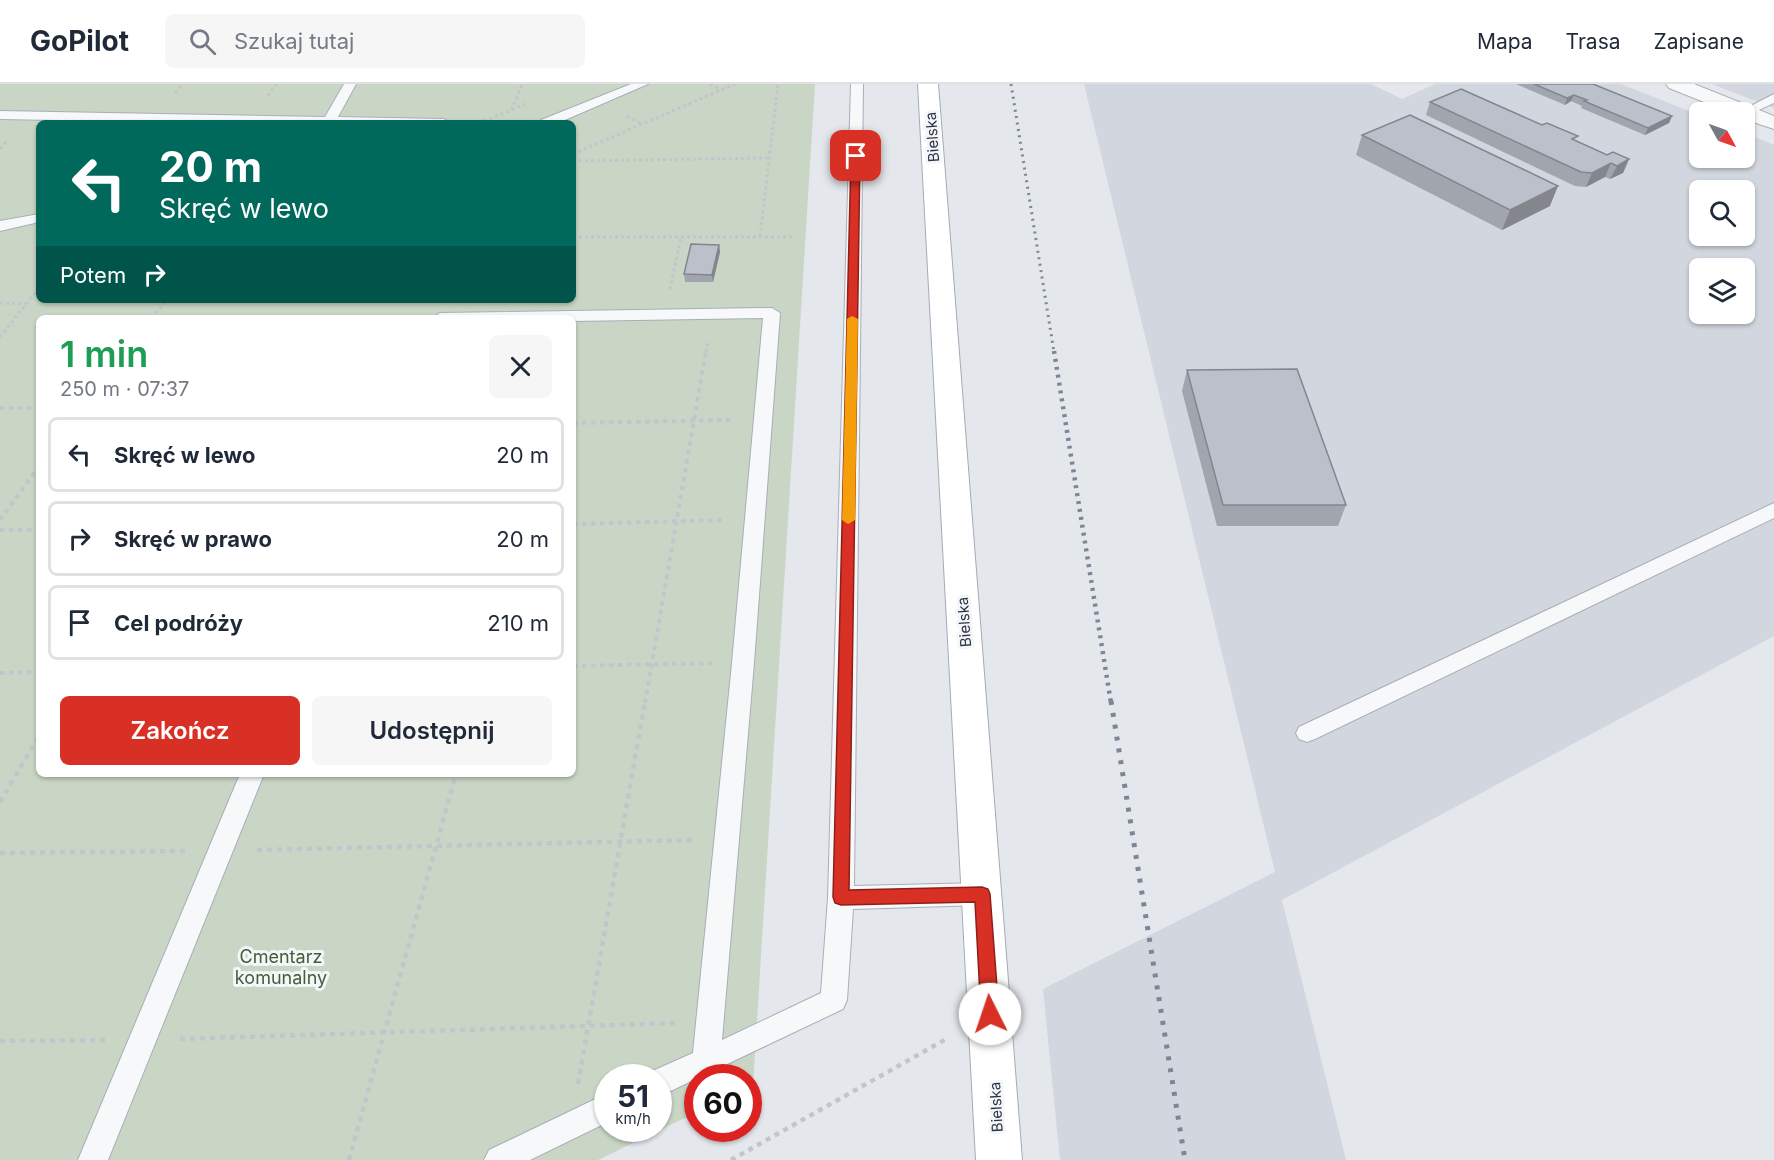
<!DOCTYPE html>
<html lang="pl">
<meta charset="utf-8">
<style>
:root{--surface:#fff;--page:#f6f6f7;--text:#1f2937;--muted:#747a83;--line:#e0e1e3;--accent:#d93025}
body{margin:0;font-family:Inter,sans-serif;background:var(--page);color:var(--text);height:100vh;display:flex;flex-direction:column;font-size:22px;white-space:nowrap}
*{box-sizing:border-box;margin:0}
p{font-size:20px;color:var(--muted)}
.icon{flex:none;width:33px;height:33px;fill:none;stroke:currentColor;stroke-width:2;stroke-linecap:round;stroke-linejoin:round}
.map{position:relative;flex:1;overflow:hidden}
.side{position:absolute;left:36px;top:231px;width:540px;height:462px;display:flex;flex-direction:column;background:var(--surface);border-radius:9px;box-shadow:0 2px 4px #0004}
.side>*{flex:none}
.hud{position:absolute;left:36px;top:36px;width:540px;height:183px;border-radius:9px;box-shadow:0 2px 4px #0004;background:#00695c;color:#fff;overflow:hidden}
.needle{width:39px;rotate:130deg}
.buttons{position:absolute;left:1689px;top:18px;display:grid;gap:12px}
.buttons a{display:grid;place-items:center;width:66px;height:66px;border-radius:9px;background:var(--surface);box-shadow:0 2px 4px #0004;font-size:30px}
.speed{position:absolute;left:594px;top:980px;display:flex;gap:12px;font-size:30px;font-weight:700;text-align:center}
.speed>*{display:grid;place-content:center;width:78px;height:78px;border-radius:50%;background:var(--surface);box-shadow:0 2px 4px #0004;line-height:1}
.speed small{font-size:15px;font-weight:400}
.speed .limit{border:9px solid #d22;background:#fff;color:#111}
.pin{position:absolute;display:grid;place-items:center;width:51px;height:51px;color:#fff;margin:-26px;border-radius:12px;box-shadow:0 3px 9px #0006}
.me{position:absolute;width:66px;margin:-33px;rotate:356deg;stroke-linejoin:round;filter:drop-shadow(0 0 4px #0008)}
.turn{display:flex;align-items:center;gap:21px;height:126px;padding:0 24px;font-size:27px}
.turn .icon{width:78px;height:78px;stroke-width:2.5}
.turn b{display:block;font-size:42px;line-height:51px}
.then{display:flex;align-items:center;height:57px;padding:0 24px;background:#0003;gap:12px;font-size:22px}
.round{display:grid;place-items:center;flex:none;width:63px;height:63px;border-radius:9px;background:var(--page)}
.overview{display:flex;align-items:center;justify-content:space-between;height:102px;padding:0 24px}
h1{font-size:36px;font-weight:600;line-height:45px;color:#1e9e55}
.primary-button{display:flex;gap:12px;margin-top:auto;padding:12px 24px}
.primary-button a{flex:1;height:69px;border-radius:9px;background:var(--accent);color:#fff;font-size:24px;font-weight:600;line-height:69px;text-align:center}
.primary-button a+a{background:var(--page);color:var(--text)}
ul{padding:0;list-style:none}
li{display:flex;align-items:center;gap:18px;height:75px;margin:0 12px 9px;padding:0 12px;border:3px solid var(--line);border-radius:9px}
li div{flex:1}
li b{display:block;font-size:22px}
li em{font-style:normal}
header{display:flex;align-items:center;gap:36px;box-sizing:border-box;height:84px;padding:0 30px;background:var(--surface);border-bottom:2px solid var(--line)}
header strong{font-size:28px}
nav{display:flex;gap:33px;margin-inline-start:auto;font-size:21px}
.search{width:420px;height:54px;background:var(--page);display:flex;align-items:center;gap:15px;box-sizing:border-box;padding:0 21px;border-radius:9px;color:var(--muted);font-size:22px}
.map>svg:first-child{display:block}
.built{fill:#d2d6de;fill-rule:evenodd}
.green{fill:#c9d6c5;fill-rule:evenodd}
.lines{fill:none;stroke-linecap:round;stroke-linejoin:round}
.service-casing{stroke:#a9aeb7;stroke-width:2}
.tertiary-casing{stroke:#a9aeb7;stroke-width:2}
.primary-casing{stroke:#a3abb8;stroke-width:2}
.path-far2{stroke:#c2c5cb;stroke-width:3;stroke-dasharray:3 3;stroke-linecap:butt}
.path-far1{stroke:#c2c5cb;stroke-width:4;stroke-dasharray:4.5 4.5;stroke-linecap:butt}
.path{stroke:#c2c5cb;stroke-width:4.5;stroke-dasharray:5 5;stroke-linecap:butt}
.service{fill:#f7f8fa;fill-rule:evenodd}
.tertiary{fill:#f7f8fa;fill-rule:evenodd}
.primary{fill:#fff;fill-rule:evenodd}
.rail-far2{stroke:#7d8696;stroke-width:3;stroke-dasharray:2 4.5;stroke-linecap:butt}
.rail-far1{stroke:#7d8696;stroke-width:4.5;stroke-dasharray:3 5;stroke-linecap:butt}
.rail{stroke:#7d8696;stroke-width:5;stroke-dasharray:4 8;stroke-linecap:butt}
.wall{fill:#a1a5ae}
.shaded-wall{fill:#83868d}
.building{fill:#bbc0ca;stroke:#83868d;stroke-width:1.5}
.route{fill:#d93025;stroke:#8d1f18;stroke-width:1.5}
.slow{fill:#f59e0b}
.labels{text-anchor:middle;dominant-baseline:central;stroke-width:6;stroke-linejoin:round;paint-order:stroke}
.street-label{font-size:15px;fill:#2b3445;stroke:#f4f6f9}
.near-park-label{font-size:18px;fill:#3f6138;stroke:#f4f6f9}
</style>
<header>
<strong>GoPilot</strong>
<div class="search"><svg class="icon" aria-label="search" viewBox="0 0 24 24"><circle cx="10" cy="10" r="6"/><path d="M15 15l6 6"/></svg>Szukaj tutaj</div>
<nav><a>Mapa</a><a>Trasa</a><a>Zapisane</a></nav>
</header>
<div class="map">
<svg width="1774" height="1076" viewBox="0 0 1774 1076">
<rect width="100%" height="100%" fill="#e4e7ec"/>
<path class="built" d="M1084,0H1371L1402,15L1435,0H1621L1699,31L1700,74H1744L1745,49L1774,61V552L1282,816L1346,1076H1060L1043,905L1275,788ZM1700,106H1744V152H1700ZM1700,184H1744V230H1700Z
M1712,0H1774V24L1740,11Z"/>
<path class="green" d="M0,0H815L753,1001L749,1003L748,993H698L697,1028L598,1076H0ZM39,39H573V216H39ZM39,234H573V690H39ZM608,993H658V1044H608Z"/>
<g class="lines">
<g class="service-casing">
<path id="service" d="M344,0H356L338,33L444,35L451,39H219L0,35V27L325,33Z
M631,0H648L558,39H539L541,36Z
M851,0H863L854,802L982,799L991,802L995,810L991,818L982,821L853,825L847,916L843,925L658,1013V993H647L648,989L693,969L732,579L763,234L573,237V234H432L440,229L772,224L780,229L754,579L722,956L821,909L828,814Z
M1774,10V19L1746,32L1744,28H1739Z
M39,130V138L0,147V137Z
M1774,419V434L1315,655L1307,658L1299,655L1296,649L1299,643Z
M240,690H264L108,1076H78Z
M608,1009V1038L530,1076H484L489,1066Z"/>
</g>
<g class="tertiary-casing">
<path id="tertiary" d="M1666,0H1694L1774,32V45L1744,35V28H1729L1669,4Z"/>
</g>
<g class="primary-casing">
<path id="primary" d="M918,0H938L1022,1076H976Z"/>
</g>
<path class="path-far2" d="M710,0L721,6
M175,9L182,0
M268,12L276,0
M512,26L525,20
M627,32L642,40
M478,39L512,26L522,0
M0,65L7,57
M573,70L735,0
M573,77L769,74
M573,153H794
M760,153L778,0
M670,205L681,153
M0,219L26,220
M152,234L167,216
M0,253L39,204
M573,268L576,257
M706,268L708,257"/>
<path class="path-far1" d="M0,324H39
M573,339L732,336
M0,436L39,382
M573,440L724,436
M0,446H39
M573,582L712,579
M0,589L39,588
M645,619L706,267"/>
<path class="path" d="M0,718L39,652
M257,766L693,756
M0,769L186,767
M180,955L676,939
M0,957L106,956
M578,1000L645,617
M349,1076L456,690
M731,1076L948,954"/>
<use href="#service" class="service"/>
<use href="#tertiary" class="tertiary"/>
<use href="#primary" class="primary"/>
<path class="rail-far2" d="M1011,0L1054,268"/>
<path class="rail-far1" d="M1054,267L1111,619"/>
<path class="rail" d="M1111,617L1185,1076"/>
</g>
<path class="wall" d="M1516,0H1593L1672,32L1669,39L1645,51L1581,24L1582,22L1571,17L1565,21Z
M1430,18L1607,71L1629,75L1623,89L1610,95L1605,93L1586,103L1575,102L1426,31Z
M1362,51L1550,122L1502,146L1356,71Z
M719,161L720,168L713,198H685L684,190Z
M1187,286L1346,421L1338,442H1217L1182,307Z"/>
<path class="shaded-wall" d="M1574,11L1571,17L1565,21L1567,14Z
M1672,32L1669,39L1645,51L1648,44Z
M1629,75L1623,89L1610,95L1617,82Z
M1611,79L1605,93L1586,103L1592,89Z
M1558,102L1550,122L1502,146L1510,126Z
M719,161L720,168L713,198L712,191Z"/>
<path class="building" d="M1534,0H1593L1672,32L1648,44L1584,17L1587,16L1574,11L1567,14Z
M1461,5L1542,41L1547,39L1578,52L1572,55L1607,71L1613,68L1629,75L1617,82L1611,79L1592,89L1581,88L1430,18Z
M1410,31L1558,102L1510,126L1362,51Z
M691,160L719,161L712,191L684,190Z
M1297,285L1346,421H1223L1187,286Z"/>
<path class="route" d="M856,69L860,72L849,806L982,803L988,805L990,810L999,930L996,936L990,939L984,936L981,930L975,818L841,821L835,819L833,813L851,72Z"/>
<path class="slow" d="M852,232L858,235L855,436L848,440L842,436L847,235Z"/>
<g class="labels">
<g class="street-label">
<text transform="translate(932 53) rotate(-94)">Bielska</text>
<text transform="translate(964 538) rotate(-94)">Bielska</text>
<text transform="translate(996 1023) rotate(-93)">Bielska</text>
</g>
<g class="near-park-label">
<text x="281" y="872">Cmentarz<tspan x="281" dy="21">komunalny</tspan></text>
</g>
</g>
</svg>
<div class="buttons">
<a><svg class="needle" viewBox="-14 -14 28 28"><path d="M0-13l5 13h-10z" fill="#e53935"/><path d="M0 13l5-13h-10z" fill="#747a83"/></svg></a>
<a><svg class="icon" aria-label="search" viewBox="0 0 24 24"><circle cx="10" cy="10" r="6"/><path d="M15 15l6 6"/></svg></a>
<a><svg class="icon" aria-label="layers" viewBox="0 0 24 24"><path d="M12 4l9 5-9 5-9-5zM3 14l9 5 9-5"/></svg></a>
</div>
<div class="speed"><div>51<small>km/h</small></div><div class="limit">60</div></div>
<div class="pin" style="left:856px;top:72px;background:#d93025"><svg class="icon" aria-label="arrive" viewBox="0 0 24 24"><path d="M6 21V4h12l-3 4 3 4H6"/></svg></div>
<svg class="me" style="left:990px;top:930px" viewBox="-20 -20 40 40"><circle r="19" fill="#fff"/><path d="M0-13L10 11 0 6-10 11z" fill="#d93025"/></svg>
<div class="hud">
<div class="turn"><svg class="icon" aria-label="left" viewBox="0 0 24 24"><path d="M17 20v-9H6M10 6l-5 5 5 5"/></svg><div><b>20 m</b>Skręć w lewo</div></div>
<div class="then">Potem<svg class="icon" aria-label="right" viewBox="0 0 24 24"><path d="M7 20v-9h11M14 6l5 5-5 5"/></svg></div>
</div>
<section class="side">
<div class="overview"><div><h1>1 min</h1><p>250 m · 07:37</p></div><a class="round"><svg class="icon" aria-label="close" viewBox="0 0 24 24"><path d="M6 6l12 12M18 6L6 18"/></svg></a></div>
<ul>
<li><svg class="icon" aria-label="left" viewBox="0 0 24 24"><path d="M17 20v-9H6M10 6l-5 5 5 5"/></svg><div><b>Skręć w lewo</b></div><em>20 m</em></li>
<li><svg class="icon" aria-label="right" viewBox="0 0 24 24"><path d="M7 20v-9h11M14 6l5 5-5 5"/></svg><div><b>Skręć w prawo</b></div><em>20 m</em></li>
<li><svg class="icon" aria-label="arrive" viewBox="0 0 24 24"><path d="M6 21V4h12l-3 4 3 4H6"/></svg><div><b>Cel podróży</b></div><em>210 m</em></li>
</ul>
<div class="primary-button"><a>Zakończ</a><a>Udostępnij</a></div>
</section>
</div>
